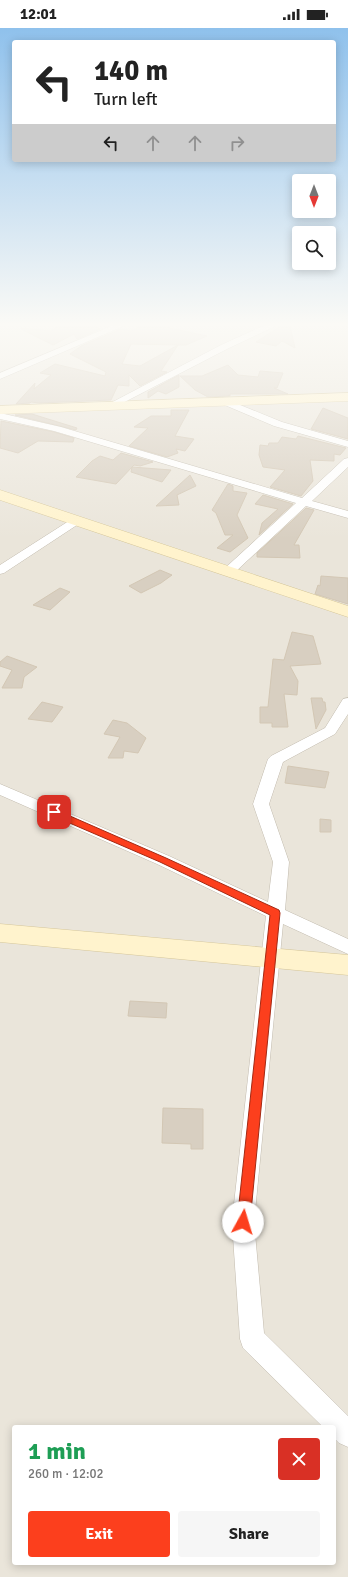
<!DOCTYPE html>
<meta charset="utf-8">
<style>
:root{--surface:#fff;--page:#f6f6f6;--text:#222;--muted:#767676;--accent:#fc3f1d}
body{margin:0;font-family:Signika,sans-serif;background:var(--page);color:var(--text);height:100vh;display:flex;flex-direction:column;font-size:15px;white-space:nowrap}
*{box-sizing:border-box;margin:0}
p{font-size:13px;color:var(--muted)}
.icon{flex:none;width:22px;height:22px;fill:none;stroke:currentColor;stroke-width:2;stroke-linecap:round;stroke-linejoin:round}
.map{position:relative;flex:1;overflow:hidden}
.sheet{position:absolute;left:12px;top:1397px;width:324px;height:140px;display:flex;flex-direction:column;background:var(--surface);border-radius:4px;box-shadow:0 2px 10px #0003}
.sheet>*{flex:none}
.top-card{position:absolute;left:12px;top:12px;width:324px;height:122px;border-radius:4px;box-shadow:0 2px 10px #0003;background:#fff;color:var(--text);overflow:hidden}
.needle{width:26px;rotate:180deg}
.controls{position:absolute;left:292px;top:146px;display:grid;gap:8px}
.controls a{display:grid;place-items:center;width:44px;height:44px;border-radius:4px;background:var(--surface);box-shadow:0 2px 10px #0003;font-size:20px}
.pin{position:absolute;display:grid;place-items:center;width:34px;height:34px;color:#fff;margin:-17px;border-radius:8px;box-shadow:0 2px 6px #0006}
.me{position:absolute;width:44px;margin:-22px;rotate:6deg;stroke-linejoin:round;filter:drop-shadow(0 0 3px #0008)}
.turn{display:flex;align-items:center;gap:14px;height:84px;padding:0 16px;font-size:18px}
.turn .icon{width:52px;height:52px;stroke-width:2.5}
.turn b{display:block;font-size:28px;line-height:34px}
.lanes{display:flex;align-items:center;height:38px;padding:0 16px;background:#0003;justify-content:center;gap:20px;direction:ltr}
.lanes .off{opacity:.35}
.round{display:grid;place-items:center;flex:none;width:42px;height:42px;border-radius:4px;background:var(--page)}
.overview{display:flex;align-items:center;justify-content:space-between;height:68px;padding:0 16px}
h1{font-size:24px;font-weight:700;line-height:30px;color:#1e9e55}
.button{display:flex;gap:8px;margin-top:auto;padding:8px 16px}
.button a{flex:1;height:46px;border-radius:4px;background:var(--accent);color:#fff;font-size:16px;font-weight:700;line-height:46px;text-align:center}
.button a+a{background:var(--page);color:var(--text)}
.status{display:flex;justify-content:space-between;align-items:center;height:28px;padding:0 20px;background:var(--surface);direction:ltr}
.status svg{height:11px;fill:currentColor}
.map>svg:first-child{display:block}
.residential{fill:#eae5da;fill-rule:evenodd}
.building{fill:#d8cfc1;stroke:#d3c7b4;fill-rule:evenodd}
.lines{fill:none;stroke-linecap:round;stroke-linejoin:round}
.street-casing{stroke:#c2bbae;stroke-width:1}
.secondary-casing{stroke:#d6c79b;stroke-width:1}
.street{fill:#fff;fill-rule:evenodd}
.secondary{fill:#fff3cd;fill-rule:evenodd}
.route{fill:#fc3f1d;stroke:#a42913}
</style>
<div class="status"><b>12:01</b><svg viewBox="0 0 49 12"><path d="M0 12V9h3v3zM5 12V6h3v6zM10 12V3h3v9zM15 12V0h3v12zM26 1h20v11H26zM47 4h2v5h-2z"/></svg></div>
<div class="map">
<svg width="348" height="1549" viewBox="0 0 348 1549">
<rect width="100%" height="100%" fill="#f6f3ec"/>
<path class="residential" d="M0,294H348V1549H0ZM14,1399H334V1535H14Z"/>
<path class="building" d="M67,294H73L81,298L86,294H91L100,301L77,311L74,306L53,317L21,301V300L51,303L58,298L70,300Z
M147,295L207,308L186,317H178L161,343L167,344L140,358L129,347V358L118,357L111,372L39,375L31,374L30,375L16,376L35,355L34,361L51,347L40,345L55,336L105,348L106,344L70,326L81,318L121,301L131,303ZM131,316L178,317L140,338L122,336Z
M284,296L290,298L295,320L282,313L276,318L256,314Z
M228,337L238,347L258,349L260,343L283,345L277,360H274L288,366H230V368L208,369L195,362L180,348H202Z
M179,347V359L166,366L158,363L148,370V364Z
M323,380L348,390V411L311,401Z
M171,382H189L175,408L194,411L185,423L176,421L178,425L167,429L129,418L148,400L134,399L151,388H171Z
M32,386L77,400L76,402L15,387Z
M1,393L54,404L74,410L73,414L38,413L18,425L0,420Z
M298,408L346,420L340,427L334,426V433L310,432L313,453L301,468L270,459L285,442L263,439L259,427L260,417L268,418L269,415H278L282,409L296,411Z
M121,425L153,434L140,438L134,437L116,456L76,449L92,433L100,428L113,432Z
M132,439L171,442L162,454L131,444Z
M190,447L196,458L177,467L179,477L156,478Z
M228,456L233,458V463L247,465L237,487L248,510L230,524L217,520L233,507H225L216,485L212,482Z
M263,467L293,476L259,507L262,495L278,481L255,476Z
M306,480L314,482L294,517H299L300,530L257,529V525Z
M160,542L172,547L161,555L141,565L129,558Z
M321,548L348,550V576L315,566L318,557L320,558Z
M60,560L70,564L50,582L33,577Z
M292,604L313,608L321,636L290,638L298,653L297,667L284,666L288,699H272V695H260V679H268L273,631L284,632Z
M7,628L37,639L24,649L22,660H2L12,642L0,638V634Z
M311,670H322L323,674H325L326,682L316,701Z
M42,674L63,679L52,694L28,691Z
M113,692L127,695L146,710L138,725L124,723L123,730H108L120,709L104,706Z
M288,738L329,744L325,760L285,755Z
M320,791L331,792V804H320Z
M130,973L167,975L166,990L128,988Z
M163,1080L203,1081V1121H191V1116L162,1115Z"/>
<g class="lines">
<g class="street-casing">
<path id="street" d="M121,294H133L0,351V345Z
M272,294H284L227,321L113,380L110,381L105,378L221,317Z
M223,370L282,394L348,413V419L274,398L220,375L218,373L220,371Z
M0,385L61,399L302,470L344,431L348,430V439L312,473L348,483V490L306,478L232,547H224L222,544L224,541L296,475L54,403L0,391Z
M76,490L80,491L82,493L80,495L4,545L0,546V537L72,491Z
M348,670V686L335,706L283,734L269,776L289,834L285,882L348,911V926L283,896L254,1194L264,1305L348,1388V1419L339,1415L334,1410V1399H323L243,1320L240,1311L232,1194L266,888L157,836L0,767V756L169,828L268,874L273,834L253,776L268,731L271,728L325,700L343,671Z"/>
</g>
<g class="secondary-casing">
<path id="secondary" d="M348,365V373L0,386V378Z
M0,462L348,578V589L0,472Z
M0,896L348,927V947L0,914Z"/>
</g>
<use href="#street" class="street"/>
<use href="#secondary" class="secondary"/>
</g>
<linearGradient id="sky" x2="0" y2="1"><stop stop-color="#8fc1ec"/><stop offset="0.58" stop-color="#fbfaf6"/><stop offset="1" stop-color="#fbfaf6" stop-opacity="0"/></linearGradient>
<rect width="348" height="511" fill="url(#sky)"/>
<path class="route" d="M54,781L166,830L279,882L280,885L250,1194L248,1198L243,1200L239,1198L237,1194L270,887L160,834L51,787L50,784L51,782Z"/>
</svg>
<div class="controls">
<a><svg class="needle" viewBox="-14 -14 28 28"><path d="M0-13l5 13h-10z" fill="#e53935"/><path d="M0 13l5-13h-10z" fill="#767676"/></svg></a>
<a><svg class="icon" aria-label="search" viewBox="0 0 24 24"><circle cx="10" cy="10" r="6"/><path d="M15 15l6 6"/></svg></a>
</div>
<div class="pin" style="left:54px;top:784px;background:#d93025"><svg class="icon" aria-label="arrive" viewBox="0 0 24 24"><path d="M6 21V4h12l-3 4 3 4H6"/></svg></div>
<svg class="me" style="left:243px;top:1194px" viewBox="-20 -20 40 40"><circle r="19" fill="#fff"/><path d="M0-13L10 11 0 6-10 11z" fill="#fc3f1d"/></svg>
<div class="top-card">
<div class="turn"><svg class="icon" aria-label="left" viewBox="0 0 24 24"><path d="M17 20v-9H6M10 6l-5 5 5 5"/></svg><div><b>140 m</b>Turn left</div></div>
<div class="lanes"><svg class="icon" aria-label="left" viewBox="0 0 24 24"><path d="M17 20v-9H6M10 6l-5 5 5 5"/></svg><svg class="icon off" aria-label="ahead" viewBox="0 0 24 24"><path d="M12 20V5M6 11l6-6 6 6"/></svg><svg class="icon off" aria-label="ahead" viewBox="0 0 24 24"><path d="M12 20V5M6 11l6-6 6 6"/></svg><svg class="icon off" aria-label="right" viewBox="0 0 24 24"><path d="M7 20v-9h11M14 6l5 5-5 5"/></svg></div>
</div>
<section class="sheet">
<div class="overview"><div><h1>1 min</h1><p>260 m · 12:02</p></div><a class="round" style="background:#d93025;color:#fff"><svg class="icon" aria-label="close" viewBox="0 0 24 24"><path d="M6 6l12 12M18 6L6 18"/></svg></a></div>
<div class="button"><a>Exit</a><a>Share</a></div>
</section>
</div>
